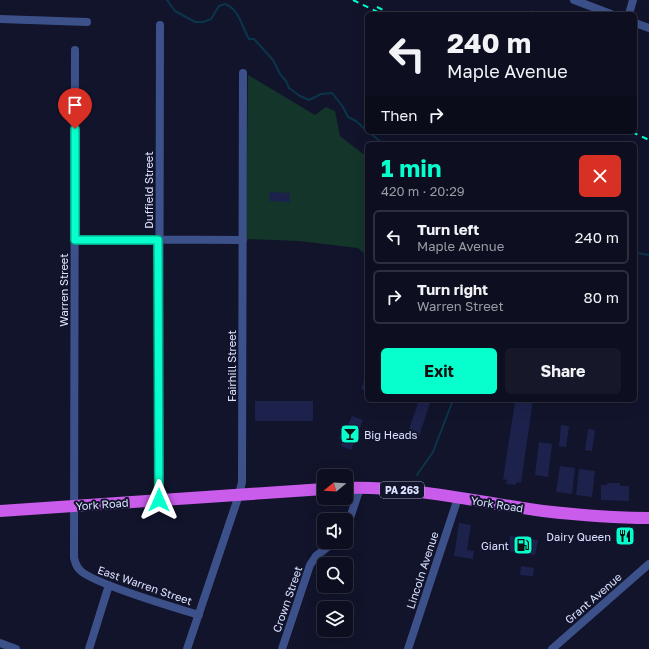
<!DOCTYPE html>
<meta charset="utf-8">
<style>
:root{--surface:#0d0f20;--page:#161829;--text:#f1f3f6;--muted:#9a9ca5;--line:#2d2f3e;--accent:#07ffcd}
body{margin:0;font-family:"Golos Text",sans-serif;background:var(--page);color:var(--text);height:100vh;display:flex;flex-direction:column;font-size:15px;white-space:nowrap}
*{box-sizing:border-box;margin:0}
p{font-size:13px;color:var(--muted)}
.icon{flex:none;width:22px;height:22px;fill:none;stroke:currentColor;stroke-width:2;stroke-linecap:round;stroke-linejoin:round}
.map{position:relative;flex:1;overflow:hidden}
.sheet{position:absolute;left:365px;top:142px;width:272px;height:260px;display:flex;flex-direction:column;background:var(--surface);border-radius:6px;box-shadow:0 4px 16px #0002,0 0 0 1px var(--line)}
.sheet>*{flex:none}
.top-card{position:absolute;left:365px;top:12px;width:272px;height:122px;border-radius:6px;box-shadow:0 4px 16px #0002,0 0 0 1px var(--line);background:#0d0f20;color:var(--text);overflow:hidden}
.needle{width:26px;rotate:252deg}
.fabs{position:absolute;left:317px;top:469px;display:grid;gap:8px}
.fabs a{display:grid;place-items:center;width:36px;height:36px;border-radius:6px;background:var(--surface);box-shadow:0 4px 16px #0002,0 0 0 1px var(--line);font-size:20px}
.pin{position:absolute;display:grid;place-items:center;width:34px;height:34px;color:#fff;margin:-41px -17px;border-radius:50% 50% 50% 0;rotate:-45deg;box-shadow:0 0 4px #0007}
.pin .icon{rotate:45deg}
.me{position:absolute;width:44px;margin:-22px;rotate:0deg;stroke-linejoin:round;filter:drop-shadow(0 0 3px #0008)}
.turn{display:flex;align-items:center;gap:14px;height:84px;padding:0 16px;font-size:18px}
.turn .icon{width:52px;height:52px;stroke-width:2.5}
.turn b{display:block;font-size:28px;line-height:34px}
.then{display:flex;align-items:center;height:38px;padding:0 16px;background:#0003;gap:8px;font-size:15px}
.round{display:grid;place-items:center;flex:none;width:42px;height:42px;border-radius:6px;background:var(--page)}
.head{display:flex;align-items:center;justify-content:space-between;height:68px;padding:0 16px}
h1{font-size:24px;font-weight:700;line-height:30px;color:var(--accent)}
.primary-button{display:flex;gap:8px;margin-top:auto;padding:8px 16px}
.primary-button a{flex:1;height:46px;border-radius:6px;background:var(--accent);color:#111;font-size:16px;font-weight:700;line-height:46px;text-align:center}
.primary-button a+a{background:var(--page);color:var(--text)}
ul{padding:0;list-style:none}
li{display:flex;align-items:center;gap:12px;height:54px;margin:0 8px 6px;padding:0 8px;border:2px solid var(--line);border-radius:6px}
li div{flex:1}
li b{display:block;font-size:15px}
li em{font-style:normal}
.map>svg:first-child{display:block}
.pitch{fill:#14352a}
.lines{fill:none;stroke-linecap:round;stroke-linejoin:round}
.stream{stroke:#0b354b;stroke-width:2}
.building{fill:#1d224c}
.minor{stroke:#3c518a;stroke-width:8}
.tertiary{stroke:#3c518a;stroke-width:8}
.trunk{stroke:#ca5cec;stroke-width:12}
.rail{stroke:#07ffcd;stroke-width:2;stroke-dasharray:6 5;stroke-linecap:butt}
.route-casing{stroke:#05a685;stroke-width:10}
.route{stroke:#07ffcd;stroke-width:7}
.labels{text-anchor:middle;dominant-baseline:central;stroke-width:4;stroke-linejoin:round;paint-order:stroke}
.shield{fill:#11142b;stroke:#9ea4bf;stroke-width:1}
.shield-label{font-size:10px;font-weight:bold;fill:#dbe2ff}
.street-label{font-size:11px;fill:#dbe2ff;stroke:#11142b}
.poi-label{font-size:11px;fill:#dbe2ff;stroke:#11142b;text-anchor:end}
</style>
<div class="map">
<svg width="649" height="649" viewBox="0 0 649 649">
<rect width="100%" height="100%" fill="#11142b"/>
<path class="pitch" d="M248,75L315,115L326,107L335,111L340,136L367,157V256L358,248L299,241L246,239Z"/>
<g class="lines">
<path class="stream" d="M167,0L175,11L195,22H203L211,19L219,6L225,4C239,9 242,27 249,39H254L273,60L280,74L286,81L289,88L300,96L309,100L321,94L332,93L343,107L348,117L356,121L367,131
M369,132L383,144
M635,251L638,253L649,255
M417,475L433,452L453,400"/>
</g>
<path class="building" d="M531,10L542,14H530Z
M270,192L290,193V202L269,201Z
M367,373V391L361,389Z
M419,400H431L418,439L407,435Z
M511,400H533L521,483L517,482L516,485L506,484L507,480L503,479L515,402Z
M255,401H313V421H255Z
M352,416L363,420L351,450L341,446L343,440L339,439L343,428L346,429Z
M561,425L569,426L566,447L559,446Z
M588,429L595,430L592,451L585,450Z
M539,442L552,444L548,477L535,475Z
M560,466L575,468L572,494L556,492Z
M579,469L595,471L592,497L576,495Z
M607,483H620V486H629V501L601,500V485H607Z
M459,523L471,525L467,550L474,551L473,559L454,556Z
M620,529H629L630,543H620Z
M510,536L538,540L535,555L508,551Z
M521,566L534,568L533,576L520,575Z"/>
<g class="lines">
<path class="minor" d="M629,14L633,0
M0,19L87,22
M75,50L74,558C75,561 76,566 79,569C88,582 179,609 199,615
M75,239L243,240
M159,500L160,25
M346,530L360,488
M0,643L16,649
M89,649L109,585
M187,649L239,495L242,482L243,73
M282,649L310,565L316,556L334,542
M408,649L458,498
M552,649L649,564"/>
<path class="tertiary" d="M574,0L611,14
M635,23L649,28"/>
<path class="trunk" d="M346,488C412,486 477,502 543,511C578,515 614,518 649,518
M0,511L324,489"/>
<path class="rail" d="M353,0L382,14
M377,7L392,14
M632,132L649,140"/>
</g>
<g class="lines">
<g class="route-casing">
<path id="route" d="M75,129V240H158L159,500"/>
</g>
<use href="#route" class="route"/>
</g>
<defs>
<g id="bar-square" transform="scale(1)"><rect x="-9" y="-9" width="18" height="18" rx="4" fill="#07ffcd" stroke="#11142b"/><path d="M-6-5H6L.8 .8V4.5H3.5V6h-7V4.5H-.8V.8Z" fill="#111"/></g>
<g id="restaurant-square" transform="scale(1)"><rect x="-9" y="-9" width="18" height="18" rx="4" fill="#07ffcd" stroke="#11142b"/><path d="M-5-6h1v4h1v-4h1v4h1v-4h1v5L-1.5 .5V6h-2V.5L-5-1ZM5-6V6H3V1.5H1.5Q1.5-4 5-6Z" fill="#111"/></g>
<g id="fuel-square" transform="scale(1)"><rect x="-9" y="-9" width="18" height="18" rx="4" fill="#07ffcd" stroke="#11142b"/><path d="M-5.5-6h7V0h2V4h1.3V-2.5L3-4.5l.8-.8L6-3V5H2.5V1h-1V6h-7ZM-4.2-4.7v3.2H.2V-4.7Z" fill="#111"/></g>
</defs>
<g fill-rule="evenodd">
<use href="#bar-square" x="350" y="434"/>
<use href="#restaurant-square" x="625" y="536"/>
<use href="#fuel-square" x="523" y="545"/>
</g>
<g class="labels">
<rect class="shield" x="380" y="482" width="44" height="16" rx="3"/>
<g class="shield-label">
<text x="402" y="490">PA 263</text>
</g>
<g class="street-label">
<text transform="translate(148 190) rotate(-90)">Duffield Street</text>
<text transform="translate(63 290) rotate(-90)">Warren Street</text>
<text transform="translate(231 366) rotate(-90)">Fairhill Street</text>
<text transform="translate(102 504) rotate(-4)">York Road</text>
<text transform="translate(497 504) rotate(9)">York Road</text>
<text transform="translate(422 570) rotate(-72)">Lincoln Avenue</text>
<text transform="translate(145 585) rotate(19)">East Warren Street</text>
<text transform="translate(593 598) rotate(-41)">Grant Avenue</text>
<text transform="translate(287 599) rotate(-71)">Crown Street</text>
</g>
<g class="poi-label">
<text x="364" y="434" text-anchor="start">Big Heads</text>
<text x="611" y="536">Dairy Queen</text>
<text x="509" y="545">Giant</text>
</g>
</g>
</svg>
<div class="fabs">
<a><svg class="needle" viewBox="-14 -14 28 28"><path d="M0-13l5 13h-10z" fill="#e53935"/><path d="M0 13l5-13h-10z" fill="#9a9ca5"/></svg></a>
<a><svg class="icon" aria-label="sound" viewBox="0 0 24 24"><path d="M4 9h4l5-4v14l-5-4H4zM17 9q2 3 0 6"/></svg></a>
<a><svg class="icon" aria-label="search" viewBox="0 0 24 24"><circle cx="10" cy="10" r="6"/><path d="M15 15l6 6"/></svg></a>
<a><svg class="icon" aria-label="layers" viewBox="0 0 24 24"><path d="M12 4l9 5-9 5-9-5zM3 14l9 5 9-5"/></svg></a>
</div>
<div class="pin" style="left:75px;top:129px;background:#d93025"><svg class="icon" aria-label="arrive" viewBox="0 0 24 24"><path d="M6 21V4h12l-3 4 3 4H6"/></svg></div>
<svg class="me" style="left:159px;top:500px" viewBox="-20 -20 40 40"><path d="M0-17L14 15 0 8-14 15z" fill="#07ffcd" stroke="#fff" stroke-width="4"/></svg>
<div class="top-card">
<div class="turn"><svg class="icon" aria-label="left" viewBox="0 0 24 24"><path d="M17 20v-9H6M10 6l-5 5 5 5"/></svg><div><b>240 m</b>Maple Avenue</div></div>
<div class="then">Then<svg class="icon" aria-label="right" viewBox="0 0 24 24"><path d="M7 20v-9h11M14 6l5 5-5 5"/></svg></div>
</div>
<section class="sheet">
<div class="head"><div><h1>1 min</h1><p>420 m · 20:29</p></div><a class="round" style="background:#d93025;color:#fff"><svg class="icon" aria-label="close" viewBox="0 0 24 24"><path d="M6 6l12 12M18 6L6 18"/></svg></a></div>
<ul>
<li><svg class="icon" aria-label="left" viewBox="0 0 24 24"><path d="M17 20v-9H6M10 6l-5 5 5 5"/></svg><div><b>Turn left</b><p>Maple Avenue</p></div><em>240 m</em></li>
<li><svg class="icon" aria-label="right" viewBox="0 0 24 24"><path d="M7 20v-9h11M14 6l5 5-5 5"/></svg><div><b>Turn right</b><p>Warren Street</p></div><em>80 m</em></li>
</ul>
<div class="primary-button"><a>Exit</a><a>Share</a></div>
</section>
</div>
